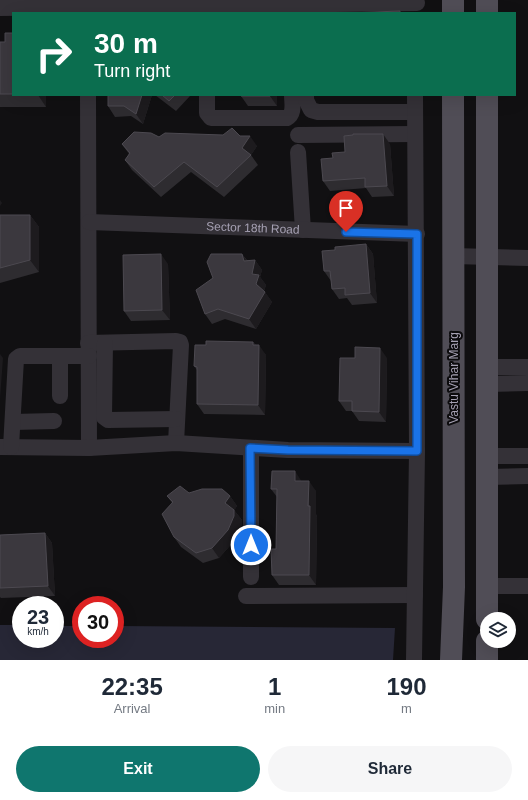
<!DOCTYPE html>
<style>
:root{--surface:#fff;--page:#f6f6f7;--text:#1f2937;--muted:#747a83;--accent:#0f766e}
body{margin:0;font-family:Arial,sans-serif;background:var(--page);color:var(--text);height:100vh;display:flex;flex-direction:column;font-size:15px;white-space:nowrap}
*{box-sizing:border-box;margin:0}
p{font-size:13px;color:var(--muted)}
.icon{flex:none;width:22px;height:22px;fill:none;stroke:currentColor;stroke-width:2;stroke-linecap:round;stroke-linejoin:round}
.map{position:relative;height:660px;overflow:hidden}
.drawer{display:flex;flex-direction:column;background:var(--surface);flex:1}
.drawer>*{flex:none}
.top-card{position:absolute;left:12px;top:12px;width:504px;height:84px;border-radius:0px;box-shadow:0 4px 16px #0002;background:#0b6e4f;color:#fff;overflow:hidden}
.controls{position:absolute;left:480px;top:612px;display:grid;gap:8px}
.controls a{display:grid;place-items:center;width:36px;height:36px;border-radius:50%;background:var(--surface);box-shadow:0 4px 16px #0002;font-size:20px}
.speed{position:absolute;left:12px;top:596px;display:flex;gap:8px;font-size:20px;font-weight:700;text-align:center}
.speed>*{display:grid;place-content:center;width:52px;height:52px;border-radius:50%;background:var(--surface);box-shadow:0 4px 16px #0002;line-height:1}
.speed small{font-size:10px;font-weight:400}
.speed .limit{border:6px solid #d22;background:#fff;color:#111}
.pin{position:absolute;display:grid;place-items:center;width:34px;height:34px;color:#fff;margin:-41px -17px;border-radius:50% 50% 50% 0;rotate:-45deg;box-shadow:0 0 4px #0007}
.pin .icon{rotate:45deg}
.me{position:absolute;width:44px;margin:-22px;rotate:0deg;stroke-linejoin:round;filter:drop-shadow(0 0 3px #0008)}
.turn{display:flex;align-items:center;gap:14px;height:84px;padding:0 16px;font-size:18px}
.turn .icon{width:52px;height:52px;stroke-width:2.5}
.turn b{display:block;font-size:28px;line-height:34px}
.eta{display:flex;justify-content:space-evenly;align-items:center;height:68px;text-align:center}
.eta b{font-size:24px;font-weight:700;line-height:28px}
.primary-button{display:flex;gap:8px;margin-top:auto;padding:8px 16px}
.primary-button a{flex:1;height:46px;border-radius:24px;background:var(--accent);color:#fff;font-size:16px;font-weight:700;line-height:46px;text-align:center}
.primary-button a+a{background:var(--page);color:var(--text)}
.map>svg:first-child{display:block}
.water{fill:#272736}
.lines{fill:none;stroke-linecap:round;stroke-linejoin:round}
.minor{stroke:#343137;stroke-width:16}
.primary{stroke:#504d56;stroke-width:22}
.wall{fill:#2e2c30}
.shaded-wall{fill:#1d1b1e}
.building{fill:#3b383e;stroke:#4c4950}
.route-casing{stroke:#114b97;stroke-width:10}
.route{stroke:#1a73e8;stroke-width:7}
.labels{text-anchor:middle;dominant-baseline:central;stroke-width:4;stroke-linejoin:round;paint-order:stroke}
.street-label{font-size:12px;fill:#a6a1b3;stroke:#0c0b0d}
</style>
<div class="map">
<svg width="528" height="660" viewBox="0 0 528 660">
<rect width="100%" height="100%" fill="#111012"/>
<path class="water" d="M0,625H21V639H55V626H81V639H115V626L395,628L393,660H0Z"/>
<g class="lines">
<g class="minor">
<path d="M0,8L417,3"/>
<path d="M88,95L89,448"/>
<path d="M207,95V113L211,118H287C295,114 292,103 292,95"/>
<path d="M306,95V100L311,110L318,112H415"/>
<path d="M298,135L415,134"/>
<path d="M298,152L303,230"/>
<path id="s1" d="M89,222L417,234"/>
<path d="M453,256L528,258"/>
<path d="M88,343L176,341L180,342L181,345L176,443"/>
<path d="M105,343L104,417L108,420L176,419"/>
<path d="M487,367H528"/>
<path d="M487,384L528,383"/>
<path d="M60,396V356"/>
<path d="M13,422L54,421"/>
<path d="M0,447L89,448L176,443L288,450L417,451"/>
<path d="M11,447L16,359L20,356H89"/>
<path d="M251,448V577"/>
<path d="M487,456H528"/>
<path d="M487,477L528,476"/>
<path d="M487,586H528"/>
<path d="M246,596L415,595"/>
<path d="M414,660L417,451L415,95"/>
</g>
<path class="primary" d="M453,0V13
M487,0V13
M487,95V619
M487,641V660
M451,660L454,587L453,95"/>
</g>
<path class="wall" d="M13,33V95H46V107H0V42H5Z
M152,95L143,124L131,116L115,117L108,106Z
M155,95H189L190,96L176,111Z
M277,95V106H248L241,96Z
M341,95H367V96H342Z
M240,136L257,146L251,155L258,165L224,197L191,172L161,197L132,170L125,160L129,154L122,144L159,137Z
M390,144L394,196L372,197L366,188L330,191L323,181L333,158L345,152Z
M0,215H30L39,227V272L0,283Z
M366,244L373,254L377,303L352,305L347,298L339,299L332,289L331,281L324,271L335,250Z
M242,254L247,260H255L262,270L260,277L266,285L264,291L272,302L256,329L225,319L212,324L205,314L213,278Z
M168,264L170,320L131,321L124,311Z
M253,342L266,355L265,415L204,414L197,404V370L194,366L206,345Z
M387,358L386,422L359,421L352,411H346L339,401Z
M302,481L316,491V514L317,517L316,585H279L272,575L276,549L277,497L271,489Z
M189,493L230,496L237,506L234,510L242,520V526L235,540L219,558L203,563L181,547L174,537L172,503L167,496Z
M45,533L52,543L55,596L1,598L0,597V535Z"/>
<path class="shaded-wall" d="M38,95H46V107Z
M142,95H152L143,124L136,114Z
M270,95H277V106L270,96Z
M383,134L390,144L394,196L387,186Z
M250,136L257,146L251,155L242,148Z
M0,200L2,203L0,206Z
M30,215L39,227V272L30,260Z
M366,244L373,254L377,303L370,293Z
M161,254L168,264L170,320L162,310Z
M242,254L249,264L244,261Z
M255,260L262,270L260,277L266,285L263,294L256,284L252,274Z
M265,292L272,302L256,329L249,319Z
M253,342L259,350V345L266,355L265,415L258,405Z
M380,348L387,358L386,422L379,412Z
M0,354L3,358L0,399Z
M295,471L302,482L295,481Z
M309,481L316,491V514L317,517L316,585L309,575Z
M230,496L237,506L233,513L225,503Z
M234,510L242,520V526L235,540L219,558L212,548Z
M45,533L52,543L55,596L48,586Z"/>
<path class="building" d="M400,11V13H348Z
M5,33H13V94H0V42H5Z
M108,95H142L136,114L124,106H108Z
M162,95H175L169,101Z
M241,95H270V96H241Z
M232,128L240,136H250L242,148L251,155L217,187L184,162L154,187L125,160L130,153L122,144L134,132L151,133L159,137L165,133L223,135Z
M353,134H383L387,186L365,187V178L323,181L321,159L333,158L332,153L345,152L344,136L353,135Z
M0,215H30V260L0,268Z
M366,244L370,293L345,295V288L332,289L330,271H324L322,251L335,250V247Z
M161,254L162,310L124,311L123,255Z
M211,254H242L244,261L255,260L252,274L259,275L256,284L265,292L249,319L218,309L205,314L196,290L213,278L207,262Z
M206,341L253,342V345H259L258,405L197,404V367L194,366L195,345H206Z
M355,347L380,348L379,412L352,411V401H339L340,358H355Z
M272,471H295V481H309L308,506H310L309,575H272L271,549H276L277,489H271Z
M180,486L189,493L202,489H222L230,496L225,503L234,510V516L228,530L212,548L196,553L174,537L162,514L173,502L167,496Z
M45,533L48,586L0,588V535Z"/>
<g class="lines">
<g class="route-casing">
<path id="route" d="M251,545L250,448L288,450L417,451V234L346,232"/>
</g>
<use href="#route" class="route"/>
</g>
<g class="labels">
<g class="street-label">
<text stroke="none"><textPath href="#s1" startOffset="164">Sector 18th Road</textPath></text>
<text transform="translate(454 378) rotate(-90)">Vastu Vihar Marg</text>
</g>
</g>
</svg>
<div class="controls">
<a><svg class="icon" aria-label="layers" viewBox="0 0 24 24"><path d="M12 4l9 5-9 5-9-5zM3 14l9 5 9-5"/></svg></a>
</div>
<div class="speed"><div>23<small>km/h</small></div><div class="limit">30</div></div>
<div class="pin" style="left:346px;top:232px;background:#d93025"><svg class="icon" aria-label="arrive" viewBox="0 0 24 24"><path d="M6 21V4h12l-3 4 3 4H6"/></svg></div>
<svg class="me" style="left:251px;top:545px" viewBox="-20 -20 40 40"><circle r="17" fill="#1a73e8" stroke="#fff" stroke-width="3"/><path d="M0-11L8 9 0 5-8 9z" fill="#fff"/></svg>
<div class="top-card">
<div class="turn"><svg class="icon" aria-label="right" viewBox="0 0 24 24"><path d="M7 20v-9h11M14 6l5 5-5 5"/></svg><div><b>30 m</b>Turn right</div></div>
</div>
</div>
<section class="drawer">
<div class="eta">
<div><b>22:35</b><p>Arrival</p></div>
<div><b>1</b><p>min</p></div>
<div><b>190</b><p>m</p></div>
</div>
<div class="primary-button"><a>Exit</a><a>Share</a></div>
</section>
